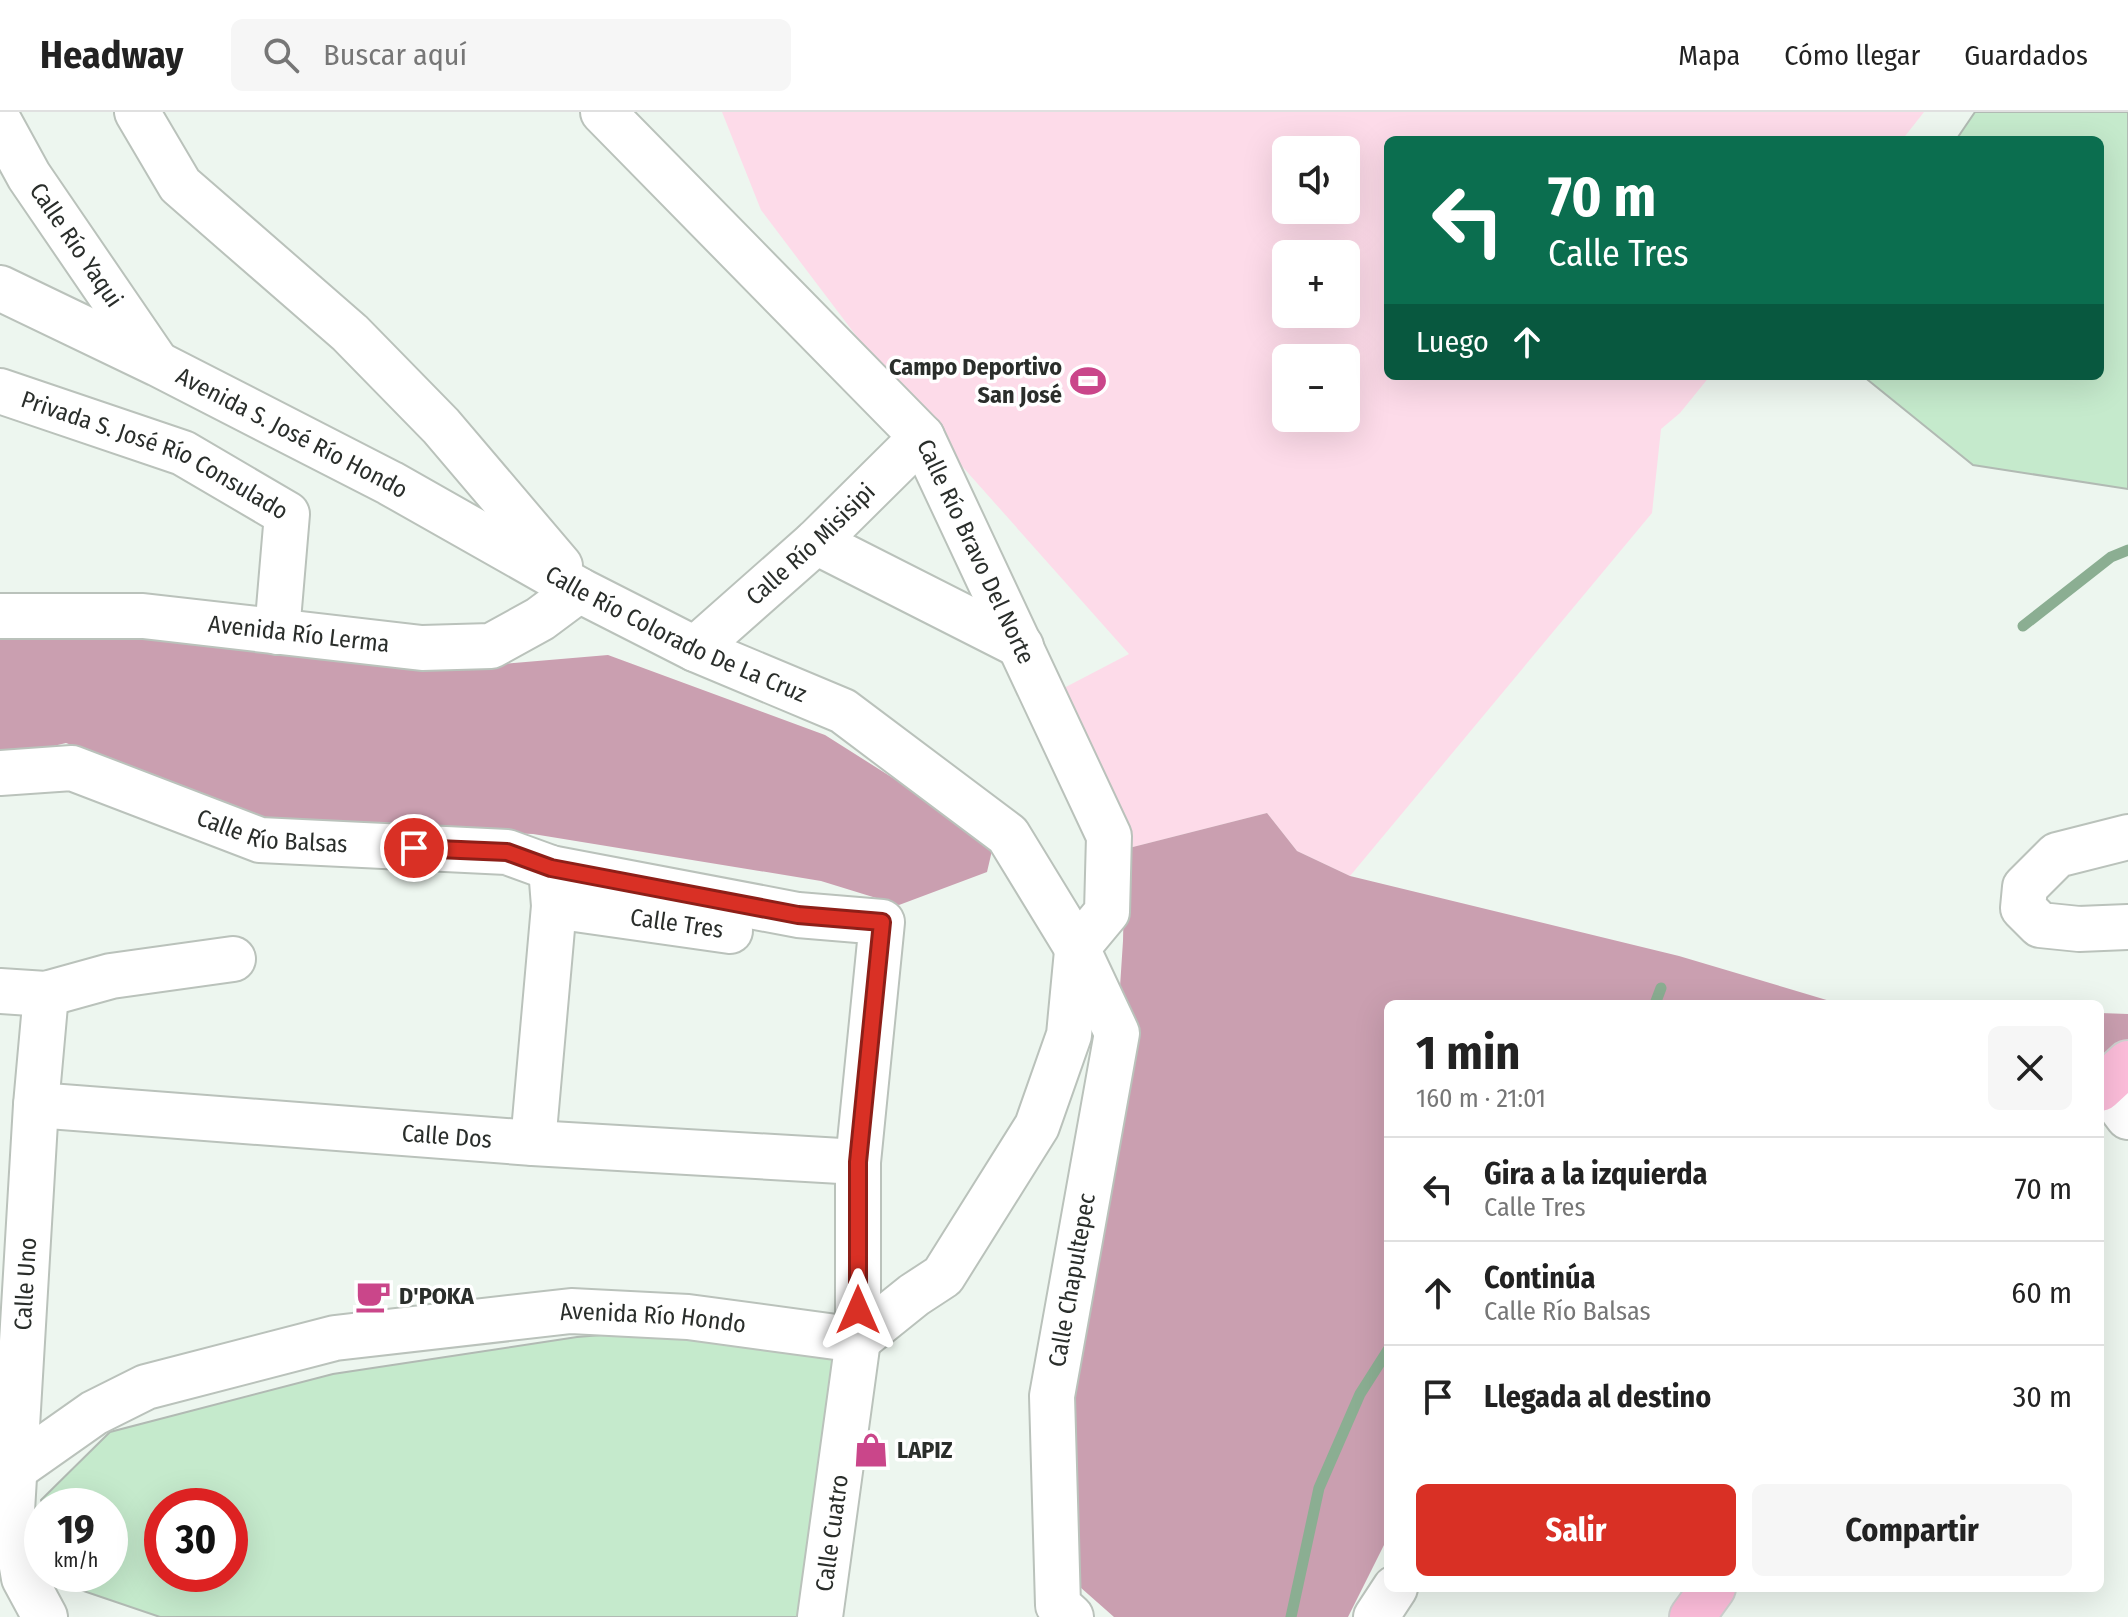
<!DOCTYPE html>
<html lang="es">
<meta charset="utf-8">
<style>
:root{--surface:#fff;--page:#f6f6f6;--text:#222;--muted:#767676;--line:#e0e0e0;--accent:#d93025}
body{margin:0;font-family:"Fira Sans Condensed",sans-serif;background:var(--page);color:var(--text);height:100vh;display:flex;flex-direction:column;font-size:30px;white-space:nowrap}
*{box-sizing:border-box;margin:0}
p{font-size:26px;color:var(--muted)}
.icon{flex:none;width:44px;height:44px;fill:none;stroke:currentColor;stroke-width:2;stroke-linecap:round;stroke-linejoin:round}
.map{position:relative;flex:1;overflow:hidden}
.details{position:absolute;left:1384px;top:888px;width:720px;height:592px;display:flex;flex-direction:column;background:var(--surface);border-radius:12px;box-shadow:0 8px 32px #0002}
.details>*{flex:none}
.top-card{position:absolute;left:1384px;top:24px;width:720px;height:244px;border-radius:12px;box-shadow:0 8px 32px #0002;background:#0b6e4f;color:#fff;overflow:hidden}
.tools{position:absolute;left:1272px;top:24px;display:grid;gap:16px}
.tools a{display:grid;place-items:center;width:88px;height:88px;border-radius:12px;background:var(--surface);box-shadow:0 8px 32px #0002;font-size:40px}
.speed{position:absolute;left:24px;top:1376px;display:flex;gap:16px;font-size:40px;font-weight:700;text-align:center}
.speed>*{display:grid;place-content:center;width:104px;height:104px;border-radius:50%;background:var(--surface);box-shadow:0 8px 32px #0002;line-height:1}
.speed small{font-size:20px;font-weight:400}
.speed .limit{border:12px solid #d22;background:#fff;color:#111}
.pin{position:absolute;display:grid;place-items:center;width:68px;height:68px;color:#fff;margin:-34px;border:4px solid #fff;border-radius:50%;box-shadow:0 2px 8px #0007}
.me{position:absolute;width:88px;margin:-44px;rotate:0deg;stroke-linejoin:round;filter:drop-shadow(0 0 6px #0008)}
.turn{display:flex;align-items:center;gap:28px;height:168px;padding:0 32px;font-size:36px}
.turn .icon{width:104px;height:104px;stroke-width:2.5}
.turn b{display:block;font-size:56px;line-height:68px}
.then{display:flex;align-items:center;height:76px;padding:0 32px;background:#0003;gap:16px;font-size:30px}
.round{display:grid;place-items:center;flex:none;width:84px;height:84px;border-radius:12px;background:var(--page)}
.head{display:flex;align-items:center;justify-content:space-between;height:136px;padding:0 32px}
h1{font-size:48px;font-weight:700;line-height:60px}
.action{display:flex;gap:16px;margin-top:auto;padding:16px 32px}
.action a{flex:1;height:92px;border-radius:12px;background:var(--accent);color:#fff;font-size:32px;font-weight:700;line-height:92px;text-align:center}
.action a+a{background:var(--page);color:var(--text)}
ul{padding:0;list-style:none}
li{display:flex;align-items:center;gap:24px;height:104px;padding:0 32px;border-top:2px solid var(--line)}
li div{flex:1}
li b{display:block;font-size:30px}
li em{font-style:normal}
header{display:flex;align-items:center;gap:48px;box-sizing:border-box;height:112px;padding:0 40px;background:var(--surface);border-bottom:2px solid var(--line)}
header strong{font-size:38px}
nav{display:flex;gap:44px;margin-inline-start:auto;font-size:28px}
.search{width:560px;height:72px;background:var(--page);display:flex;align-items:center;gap:20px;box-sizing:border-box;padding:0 28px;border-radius:12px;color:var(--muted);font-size:30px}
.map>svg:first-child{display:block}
.green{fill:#fddbe9;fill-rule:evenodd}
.forest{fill:#ca9fb0}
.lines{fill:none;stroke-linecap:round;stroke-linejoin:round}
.stream{stroke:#8bae92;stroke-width:11}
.building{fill:#c5eacc;stroke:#b1bab3;stroke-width:2;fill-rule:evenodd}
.minor-casing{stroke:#bac2bb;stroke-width:48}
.major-casing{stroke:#d0d1d0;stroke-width:48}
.minor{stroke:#fff;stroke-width:44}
.major{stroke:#fcbdda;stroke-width:44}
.route-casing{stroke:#8d1f18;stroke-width:20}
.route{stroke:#d93025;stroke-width:14}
.labels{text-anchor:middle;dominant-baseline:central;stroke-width:7;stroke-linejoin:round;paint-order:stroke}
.street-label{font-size:24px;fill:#2a2e2b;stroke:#fff}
.poi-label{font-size:24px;font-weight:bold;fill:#2a2e2b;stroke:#fff;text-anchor:start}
</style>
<header>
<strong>Headway</strong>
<div class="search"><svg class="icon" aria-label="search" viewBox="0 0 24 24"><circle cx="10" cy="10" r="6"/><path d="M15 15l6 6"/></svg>Buscar aquí</div>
<nav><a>Mapa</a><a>Cómo llegar</a><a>Guardados</a></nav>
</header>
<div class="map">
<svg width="2128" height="1505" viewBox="0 0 2128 1505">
<rect width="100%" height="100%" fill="#edf6ef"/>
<path class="green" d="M722,0H1924L1902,28H1388V264H1710L1680,301L1661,317L1652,401L1350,764L1297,739L1267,701L1125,737L1062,577L1129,542L913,299L761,98ZM1286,38H1346V98H1286ZM1286,142H1346V202H1286ZM1286,246H1346V306H1286Z"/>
<path class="forest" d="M0,514L491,553L608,543L825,623L994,730L987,760L899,793L821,769L533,722L280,711L66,631L0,647Z
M1267,701L1297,739L1350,764L1679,844L1840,892H1388V1425L1348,1505H1114L1080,1475L1052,1284L1117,921L1123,829L1125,737Z
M2100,901L2128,902V972L2100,956Z"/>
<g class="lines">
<path class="stream" d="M2023,514L2111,445L2128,438
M1655,892L1661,876
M1291,1505L1319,1376L1360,1282L1388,1238"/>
</g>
<path class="building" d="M1975,0H2128V377L1973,353L1863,264H2100V28H1956Z
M663,1218L858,1228L808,1505H160L57,1470L56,1462H110V1394H43L41,1388L110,1320L333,1262L577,1225ZM162,1394H230V1462H162Z"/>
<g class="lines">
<g class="minor-casing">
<g id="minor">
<path d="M137,0L180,73L350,221L441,314L560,454"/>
<path id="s1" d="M603,0L922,325L1109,724L1107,800L1077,836"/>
<path id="s2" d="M0,11L29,64L156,250"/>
<path id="s3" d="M0,176L158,252L390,371L579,478L695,537L843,599L1008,723L1077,836L1117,921L1052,1284L1058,1493L1071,1505"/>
<path id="s4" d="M0,279L183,341L287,402L277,520"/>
<path d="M816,430L1021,534"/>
<path id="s5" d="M0,504H143L422,536L491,534L540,507L579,478"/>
<path id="s6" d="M695,537L816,430L922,325"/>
<path id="s7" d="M0,661L72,656L260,728L507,740L551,756L798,803L882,810L858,1050V1228L820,1505"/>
<path d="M2128,725L2057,743L2025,775L2023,796L2040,813L2079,817L2128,815"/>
<path id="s8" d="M554,794L730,819"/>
<path d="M0,879L46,882L111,864L233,847"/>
<path d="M2104,973L2128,1005"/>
<path id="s9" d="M36,993L533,1031L858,1050"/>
<path d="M533,1031L554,794L551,756"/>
<path id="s10" d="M13,1358L94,1301L146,1275L335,1226L571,1199L688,1205L858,1228L914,1183L943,1164L1037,1014L1069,923L1077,839"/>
<path id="s11" d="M45,1505L24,1466L12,1399L36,993L46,882"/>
<path d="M1376,1505L1395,1476"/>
</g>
</g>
<g class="major-casing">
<path id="major" d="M2100,977L2128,951
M1692,1505L1713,1476"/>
</g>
<use href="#minor" class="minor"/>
<use href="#major" class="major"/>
</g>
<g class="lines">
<g class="route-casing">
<path id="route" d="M414,736L507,740L551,756L798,803L882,810L858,1050V1198"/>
</g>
<use href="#route" class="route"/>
</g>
<defs>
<g id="stadium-bare" transform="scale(2.76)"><path d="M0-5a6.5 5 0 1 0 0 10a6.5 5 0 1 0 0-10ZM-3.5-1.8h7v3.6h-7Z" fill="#ca468a" stroke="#fff" stroke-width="2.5" paint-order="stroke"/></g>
<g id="cafe-bare" transform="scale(2.76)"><path d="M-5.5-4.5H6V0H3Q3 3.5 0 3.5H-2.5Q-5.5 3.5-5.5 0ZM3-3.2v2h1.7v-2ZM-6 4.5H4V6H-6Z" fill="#ca468a" stroke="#fff" stroke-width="2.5" paint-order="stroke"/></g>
<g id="shop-bare" transform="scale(2.76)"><path d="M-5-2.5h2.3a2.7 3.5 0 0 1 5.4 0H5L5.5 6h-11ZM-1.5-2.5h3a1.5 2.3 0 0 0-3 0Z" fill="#ca468a" stroke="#fff" stroke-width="2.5" paint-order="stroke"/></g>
</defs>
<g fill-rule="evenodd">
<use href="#stadium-bare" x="1088" y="269"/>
<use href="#cafe-bare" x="373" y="1184"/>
<use href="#shop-bare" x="871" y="1338"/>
</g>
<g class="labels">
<g class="street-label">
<text stroke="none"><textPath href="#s2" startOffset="144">Calle Río Yaqui</textPath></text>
<text stroke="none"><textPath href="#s3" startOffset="326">Avenida S. José Río Hondo</textPath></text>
<text stroke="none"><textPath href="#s4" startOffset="168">Privada S. José Río Consulado</textPath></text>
<text stroke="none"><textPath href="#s6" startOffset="156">Calle Río Misisipi</textPath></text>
<text stroke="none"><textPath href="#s1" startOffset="582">Calle Río Bravo Del Norte</textPath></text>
<text stroke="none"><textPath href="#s3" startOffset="760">Calle Río Colorado De La Cruz</textPath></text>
<text stroke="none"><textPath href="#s5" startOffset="300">Avenida Río Lerma</textPath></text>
<text stroke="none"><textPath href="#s7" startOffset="284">Calle Río Balsas</textPath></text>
<text stroke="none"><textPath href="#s8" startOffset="124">Calle Tres</textPath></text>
<text stroke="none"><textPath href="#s9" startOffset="412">Calle Dos</textPath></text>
<text transform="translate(1072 1168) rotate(-80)">Calle Chapultepec</text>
<text stroke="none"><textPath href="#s11" startOffset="340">Calle Uno</textPath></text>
<text stroke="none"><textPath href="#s10" startOffset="672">Avenida Río Hondo</textPath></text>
<text transform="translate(832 1421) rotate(-82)">Calle Cuatro</text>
</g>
<g class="poi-label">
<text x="1062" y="255" text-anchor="end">Campo Deportivo<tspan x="1062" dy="28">San José</tspan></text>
<text x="399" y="1184">D'POKA</text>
<text x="897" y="1338">LAPIZ</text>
</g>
</g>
</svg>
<div class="tools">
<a><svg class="icon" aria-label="sound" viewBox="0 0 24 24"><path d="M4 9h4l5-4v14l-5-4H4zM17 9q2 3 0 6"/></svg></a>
<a>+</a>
<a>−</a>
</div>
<div class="speed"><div>19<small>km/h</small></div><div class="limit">30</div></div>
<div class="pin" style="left:414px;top:736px;background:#d93025"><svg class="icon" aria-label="arrive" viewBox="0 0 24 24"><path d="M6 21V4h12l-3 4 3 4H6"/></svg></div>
<svg class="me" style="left:858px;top:1198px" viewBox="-20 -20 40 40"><path d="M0-17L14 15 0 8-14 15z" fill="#d93025" stroke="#fff" stroke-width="4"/></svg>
<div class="top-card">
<div class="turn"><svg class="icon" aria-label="left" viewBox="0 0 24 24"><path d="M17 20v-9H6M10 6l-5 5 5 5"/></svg><div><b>70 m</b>Calle Tres</div></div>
<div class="then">Luego<svg class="icon" aria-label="ahead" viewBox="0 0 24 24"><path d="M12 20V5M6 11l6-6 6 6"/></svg></div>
</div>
<section class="details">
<div class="head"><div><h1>1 min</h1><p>160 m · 21:01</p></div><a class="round"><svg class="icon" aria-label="close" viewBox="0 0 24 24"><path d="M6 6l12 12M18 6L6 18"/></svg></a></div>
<ul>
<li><svg class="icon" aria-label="left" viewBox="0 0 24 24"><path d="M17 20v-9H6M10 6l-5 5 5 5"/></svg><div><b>Gira a la izquierda</b><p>Calle Tres</p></div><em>70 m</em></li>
<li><svg class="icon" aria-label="ahead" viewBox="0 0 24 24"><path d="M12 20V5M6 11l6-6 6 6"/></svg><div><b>Continúa</b><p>Calle Río Balsas</p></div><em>60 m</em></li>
<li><svg class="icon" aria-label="arrive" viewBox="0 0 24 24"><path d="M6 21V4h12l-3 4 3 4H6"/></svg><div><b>Llegada al destino</b></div><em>30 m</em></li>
</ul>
<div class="action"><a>Salir</a><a>Compartir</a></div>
</section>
</div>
